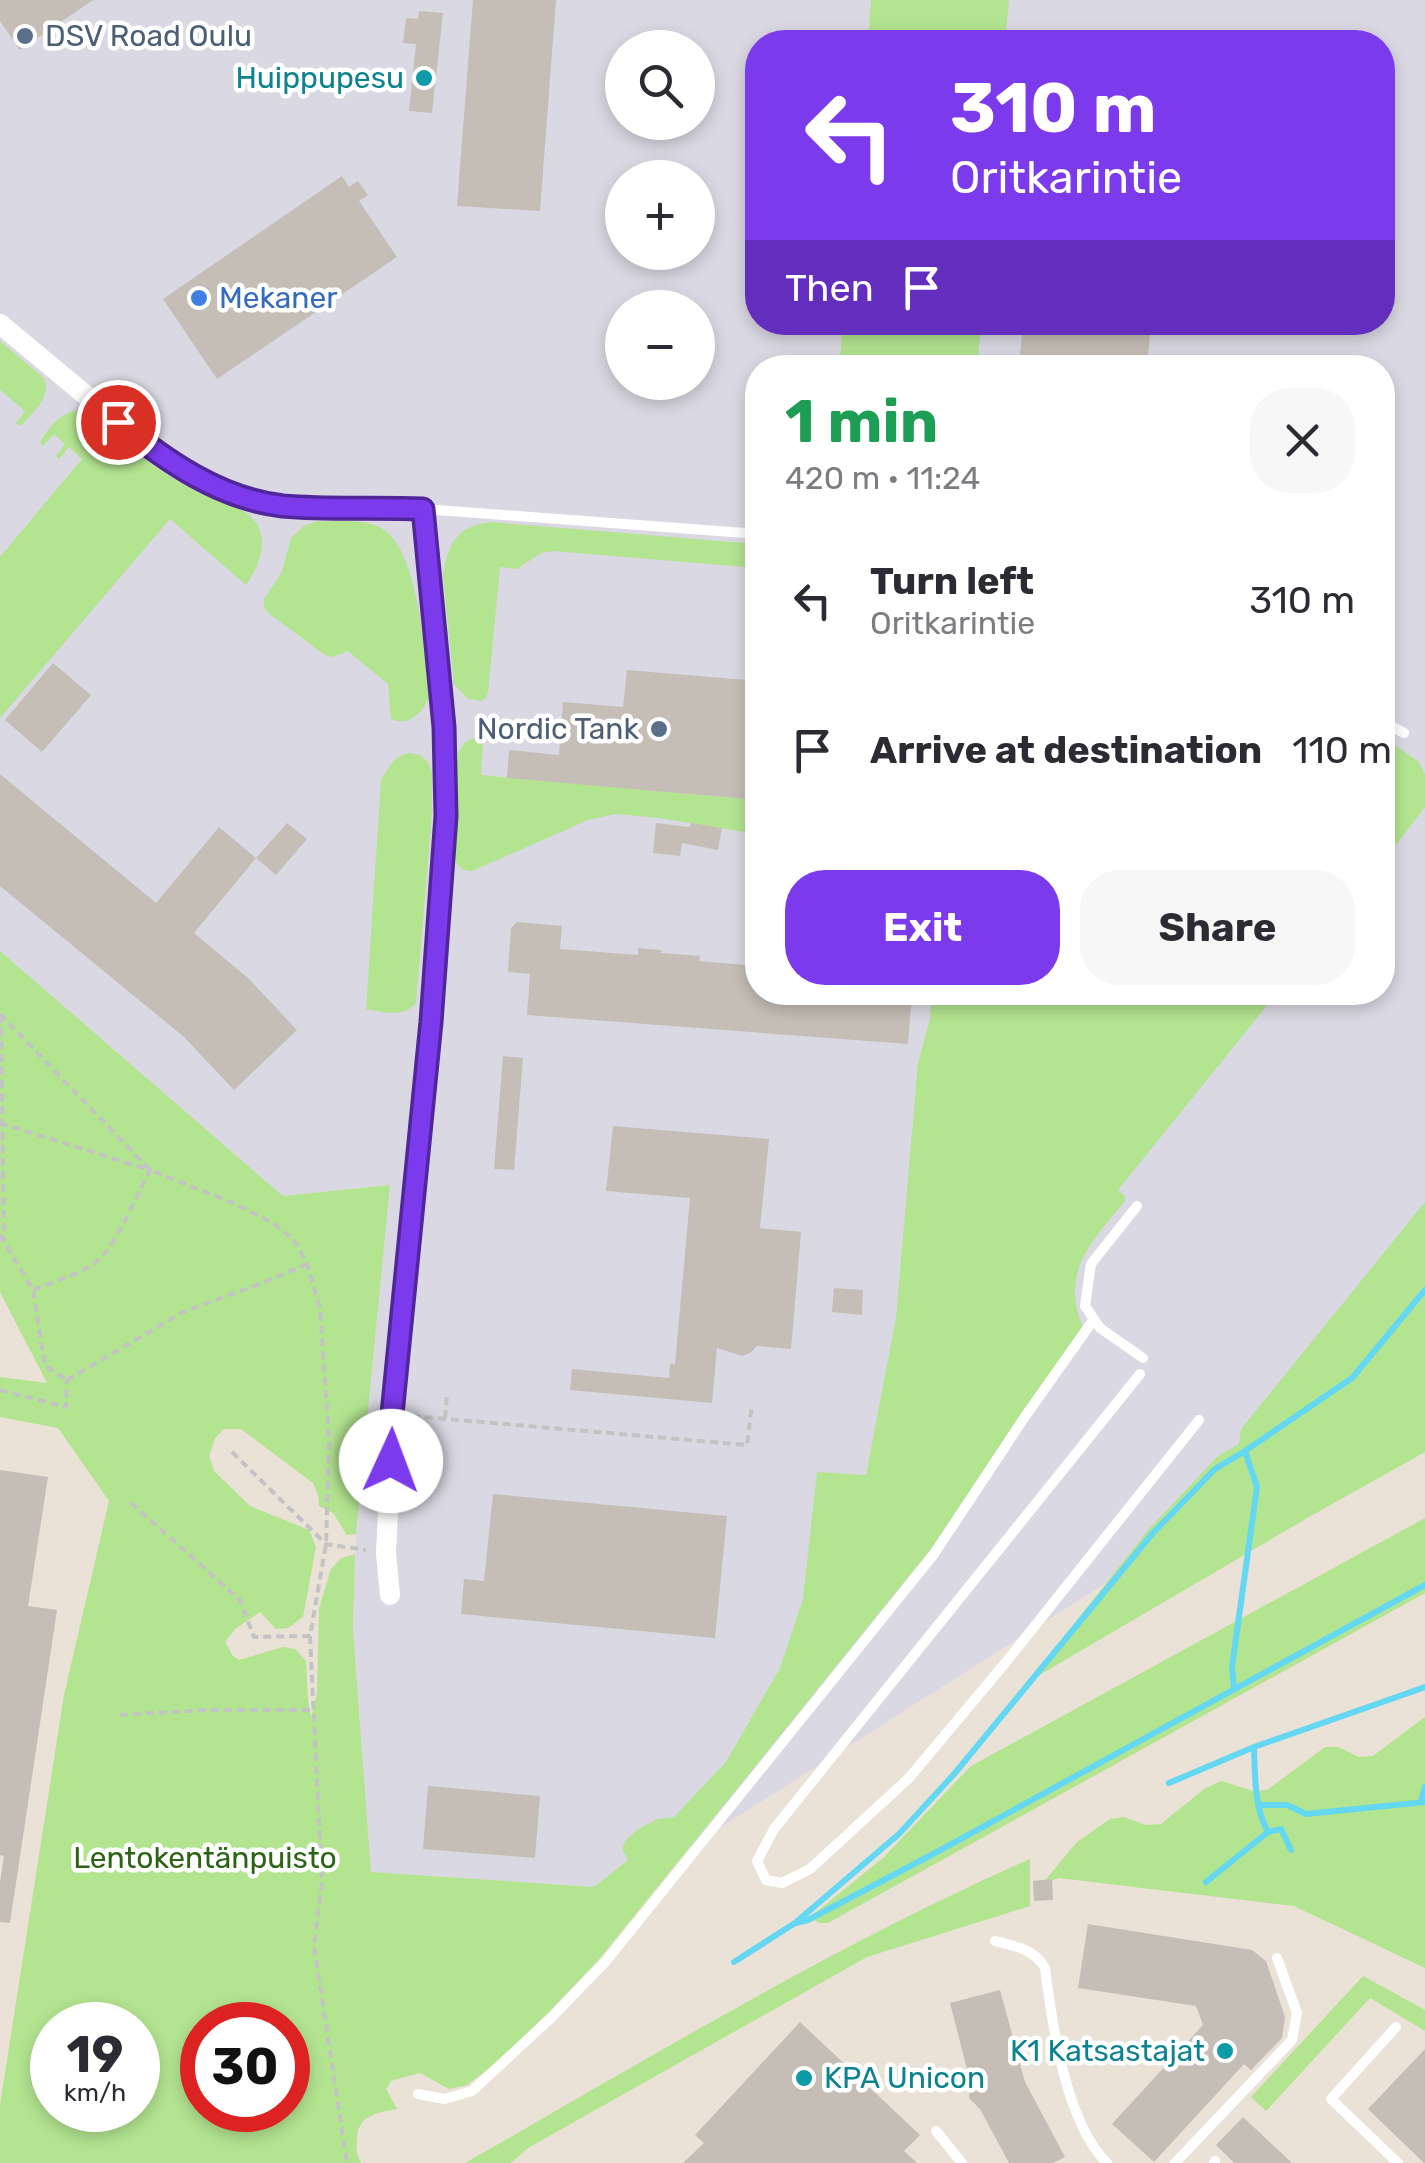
<!DOCTYPE html>
<meta charset="utf-8">
<style>
:root{--surface:#fff;--page:#f7f7f7;--text:#2b2b33;--muted:#7c7c81;--accent:#7c3aed}
body{margin:0;font-family:Rubik,sans-serif;background:var(--page);color:var(--text);height:100vh;display:flex;flex-direction:column;font-size:38px;white-space:nowrap}
*{box-sizing:border-box;margin:0}
p{font-size:32px;color:var(--muted)}
.icon{flex:none;width:55px;height:55px;fill:none;stroke:currentColor;stroke-width:2;stroke-linecap:round;stroke-linejoin:round}
.map{position:relative;flex:1;overflow:hidden}
.details{position:absolute;left:745px;top:355px;width:650px;height:650px;display:flex;flex-direction:column;background:var(--surface);border-radius:40px;box-shadow:0 5px 15px #0003}
.details>*{flex:none}
.hud{position:absolute;left:745px;top:30px;width:650px;height:305px;border-radius:40px;box-shadow:0 5px 15px #0003;background:#7c3aed;color:#fff;overflow:hidden}
.fabs{position:absolute;left:605px;top:30px;display:grid;gap:20px}
.fabs a{display:grid;place-items:center;width:110px;height:110px;border-radius:50%;background:var(--surface);box-shadow:0 5px 15px #0003;font-size:50px}
.speed{position:absolute;left:30px;top:2002px;display:flex;gap:20px;font-size:50px;font-weight:700;text-align:center}
.speed>*{display:grid;place-content:center;width:130px;height:130px;border-radius:50%;background:var(--surface);box-shadow:0 5px 15px #0003;line-height:1}
.speed small{font-size:25px;font-weight:400}
.speed .limit{border:15px solid #d22;background:#fff;color:#111}
.pin{position:absolute;display:grid;place-items:center;width:85px;height:85px;color:#fff;margin:-42px;border:5px solid #fff;border-radius:50%;box-shadow:0 2px 10px #0007}
.me{position:absolute;width:110px;margin:-55px;rotate:2deg;stroke-linejoin:round;filter:drop-shadow(0 0 8px #0008)}
.turn{display:flex;align-items:center;gap:35px;height:210px;padding:0 40px;font-size:45px}
.turn .icon{width:130px;height:130px;stroke-width:2.5}
.turn b{display:block;font-size:70px;line-height:85px}
.then{display:flex;align-items:center;height:95px;padding:0 40px;background:#0003;gap:20px;font-size:38px}
.round{display:grid;place-items:center;flex:none;width:105px;height:105px;border-radius:40px;background:var(--page)}
.overview{display:flex;align-items:center;justify-content:space-between;height:170px;padding:0 40px}
h1{font-size:60px;font-weight:700;line-height:75px;color:#1e9e55}
.primary-button{display:flex;gap:20px;margin-top:auto;padding:20px 40px}
.primary-button a{flex:1;height:115px;border-radius:40px;background:var(--accent);color:#fff;font-size:40px;font-weight:700;line-height:115px;text-align:center}
.primary-button a+a{background:var(--page);color:var(--text)}
ul{padding:0;list-style:none}
li{display:flex;align-items:center;gap:30px;height:150px;padding:0 40px}
li div{flex:1}
li b{display:block;font-size:38px}
li em{font-style:normal}
.map>svg:first-child{display:block}
.industrial{fill:#dad8e2;fill-rule:evenodd}
.green{fill:#b3e490;fill-rule:evenodd}
.lines{fill:none;stroke-linecap:round;stroke-linejoin:round}
.stream{stroke:#64d7f2;stroke-width:6}
.building{fill:#c5beb7}
.path{stroke:#c3c3c3;stroke-width:4;stroke-dasharray:8 5;stroke-linecap:butt}
.service{stroke:#fff;stroke-width:10}
.minor{stroke:#fff;stroke-width:20}
.route-casing{stroke:#51269a;stroke-width:25}
.route{stroke:#7c3aed;stroke-width:18}
.service-dot{fill:#5c6f8a;stroke:#fff;stroke-width:4}
.culture-dot{fill:#0f9aa8;stroke:#fff;stroke-width:4}
.shop-dot{fill:#3f7fe0;stroke:#fff;stroke-width:4}
.labels{text-anchor:middle;dominant-baseline:central;stroke-width:9;stroke-linejoin:round;paint-order:stroke}
.service-label{font-size:30px;fill:#4e5e75;stroke:#fff;text-anchor:start}
.culture-label{font-size:30px;fill:#0d838f;stroke:#fff;text-anchor:end}
.shop-label{font-size:30px;fill:#366cbe;stroke:#fff;text-anchor:start}
.park-label{font-size:30px;fill:#2c6416;stroke:#fff}
</style>
<div class="map">
<svg width="1425" height="2163" viewBox="0 0 1425 2163">
<rect width="100%" height="100%" fill="#eae1d7"/>
<path class="industrial" d="M0,0H1425V1230L1147,1557L620,1891L594,1887L371,1872L353,1630L356,1534L390,1185L283,1196L0,951ZM758,42H1382V322H758ZM622,48H698V122H622ZM622,178H698V252H622ZM622,308H698V382H622ZM758,368H1382V992H758Z"/>
<path class="green" d="M871,0H1009L1005,42H868Z
M843,323H981L977,367H839Z
M0,341L44,378C52,398 33,411 21,426L16,423L25,411L0,390Z
M83,409C120,439 155,471 198,492C218,502 247,505 258,526C268,545 257,570 246,585L170,519L0,718V557L82,459L69,447L59,459L56,456L65,444L54,434L43,446L40,443C49,425 62,411 83,409Z
M317,521C336,522 361,518 379,527C419,545 424,655 430,695C423,712 410,727 391,719L388,684L348,651L333,657L325,655L271,615L264,608V599L282,572L291,538L304,526Z
M491,522L757,544V568L553,551L541,553L517,569L500,567L488,692L486,698L482,701L468,699L454,684L443,575C448,543 457,526 491,522Z
M1383,737L1419,762L1425,775V807L1383,862Z
M475,738L483,742L481,775L757,800V834L659,818L615,814L588,820L472,871C461,871 457,866 454,856L458,753L465,742Z
M410,753L420,755L428,762L432,772V814L416,1003C404,1018 383,1012 366,1009L381,780C388,768 395,754 410,753Z
M0,951L283,1196L390,1185L356,1534L347,1535L333,1513L319,1506L318,1495L313,1483L241,1429H224L215,1438L209,1456L214,1471L250,1506L309,1530L316,1547L303,1617L288,1628L276,1629L260,1612L235,1629L225,1642L233,1656L239,1660L283,1647L295,1649L306,1661L308,1701L311,1717L317,1693L319,1608L331,1569L341,1558L355,1554L353,1630L371,1872L594,1887L628,1860L622,1849L626,1840L638,1829L658,1819L674,1817L726,1762L780,1668L803,1599L817,1472L866,1475L896,1318L918,1063L930,1019L932,993H1277L1118,1190L1125,1196V1201C1093,1240 1059,1273 1083,1327L930,1550L600,1958L548,2013L496,2063L467,2085L449,2089L420,2073L391,2081L386,2089L397,2109C378,2112 359,2115 357,2137C356,2147 356,2153 361,2163H0V2105L64,1695L109,1501L58,1428L0,1417V1377L47,1383L0,1292ZM52,2025H138V2110H52ZM202,2025H288V2110H202Z
M1425,1202V1452L1309,1517L1036,1677L1039,1668L1149,1529L1218,1456L1239,1444L1241,1429Z
M1425,1518V1593L828,1923H819L814,1920L815,1913L883,1858L971,1766Z
M1425,1717V1968L1294,1906L1059,1878L1042,1884L1077,1842L1110,1819L1124,1817L1146,1825L1161,1824L1204,1789L1221,1781L1253,1791L1267,1790L1325,1747H1338L1359,1757L1373,1756Z
M1030,1859V1906L867,1957L528,2148L511,2163H465C651,2057 835,1945 1030,1859Z
M1363,1976L1425,2010V2031L1370,1998L1266,2111L1251,2097Z"/>
<g class="lines">
<path class="stream" d="M1234,1688L1232,1667L1257,1487L1245,1451
M1254,1747C1255,1774 1254,1808 1268,1832
M1169,1783L1254,1747L1425,1687
M1421,1801L1425,1787
M1259,1805H1287L1306,1814L1425,1802
M1206,1882L1268,1832L1281,1829L1291,1850
M796,1923L808,1920L935,1853L1425,1585
M734,1962L795,1923L899,1834L955,1773L1153,1533L1215,1469L1245,1451L1352,1378L1425,1290"/>
</g>
<path class="building" d="M0,0H93L20,50L0,21Z
M473,0H556L540,211L457,206Z
M419,11L443,13L432,113L409,111L416,44L403,43L406,18L418,19Z
M342,176L349,187L358,181L368,195L359,201L397,257L217,379L163,299Z
M1023,322H1151L1147,368H1019Z
M53,663L91,695L42,752L5,720Z
M627,670L758,681V800L507,778L509,750L559,755L563,702L623,707Z
M0,774L156,903L219,827L256,858L194,933L248,978L297,1030L234,1090L184,1037L0,886Z
M287,823L307,839L276,875L256,858Z
M656,823L690,827L691,823L722,828L718,850L682,843L680,856L653,853Z
M517,922L562,926L560,949L638,955V948L661,950V953L700,956L699,961L758,966V992H912L908,1044L527,1015L530,974L508,972L511,928Z
M503,1056L523,1058L514,1170L494,1169Z
M613,1126L769,1139L760,1228L801,1232L791,1349L757,1346L750,1353L742,1356L717,1348L712,1403L570,1390L572,1369L669,1378L670,1364H675L690,1198L606,1191Z
M834,1288L863,1290L862,1315L832,1312Z
M0,1470L48,1477L28,1606L57,1610L10,1923L0,1922V1882L4,1856L0,1855Z
M493,1494L727,1516L715,1638L461,1614L464,1579L484,1581Z
M428,1786L540,1796L535,1858L423,1849Z
M1052,1879L1053,1900L1034,1901L1033,1881Z
M1088,1924L1252,1950L1266,1961L1285,2017L1282,2038L1251,2070L1244,2064L1154,2162L1112,2124L1203,2025L1196,2006L1078,1988Z
M1000,1990L1025,2082L1065,2157L1053,2163H1009L980,2109L969,2098L970,2081L950,2003Z
M800,2022L920,2135L904,2151L917,2163H683L704,2143L695,2135Z
M1425,2049V2163H1424L1368,2109Z
M1243,2117L1292,2163H1234L1216,2145Z"/>
<g class="lines">
<path class="path" d="M0,1014L150,1170L233,1203L273,1223L293,1239L307,1264L320,1308L329,1440L326,1544L310,1636L254,1637L240,1600L129,1501
M1,1015L4,1241
M0,1123L150,1170C137,1194 115,1251 92,1265C74,1276 52,1282 33,1290
M0,1235L33,1290L45,1366L67,1380
M67,1380L183,1312L257,1285L307,1264
M0,1390L66,1407L67,1380
M412,1416L747,1445L752,1405
M445,1418L447,1394
M232,1452L326,1544L366,1550
M310,1636L322,1882L314,1946L347,2163
M120,1715L207,1710H313"/>
<path class="service" d="M423,509L758,534
M1382,721L1404,733
M1137,1206L1091,1264L1085,1306L1100,1328L1143,1358
M1140,1374L774,1829L757,1861L766,1880L782,1883L810,1869L909,1778L1006,1662L1199,1420
M995,1941C1015,1946 1034,1949 1045,1968C1052,2024 1066,2123 1107,2163
M1396,2027L1331,2099L1398,2163
M418,2094L445,2099L472,2091L552,2017L606,1961L934,1554L1024,1418L1094,1319
M936,2131L962,2163
M1175,2163L1292,2040L1297,2013L1277,1958
M1214,2163L1215,2161"/>
<path class="minor" d="M0,324L142,442L190,474L216,487L241,496L281,506L423,509L444,727L446,816L431,1022L393,1414L386,1553L390,1595"/>
</g>
<g class="lines">
<g class="route-casing">
<path id="route" d="M118,422C166,461 220,499 283,506C329,510 377,507 423,509L444,727L446,816L431,1022L392,1414L391,1461"/>
</g>
<use href="#route" class="route"/>
</g>
<g class="service-dot">
<circle cx="25" cy="36" r="10"/>
<circle cx="659" cy="729" r="10"/>
</g>
<g class="culture-dot">
<circle cx="424" cy="78" r="10"/>
<circle cx="1225" cy="2051" r="10"/>
<circle cx="804" cy="2078" r="10"/>
</g>
<circle class="shop-dot" cx="199" cy="298" r="10"/>
<g class="labels">
<g class="service-label">
<text x="45" y="36">DSV Road Oulu</text>
<text x="639" y="729" text-anchor="end">Nordic Tank</text>
</g>
<g class="culture-label">
<text x="404" y="78">Huippupesu</text>
<text x="1205" y="2051">K1 Katsastajat</text>
<text x="824" y="2078" text-anchor="start">KPA Unicon</text>
</g>
<g class="shop-label">
<text x="219" y="298">Mekaner</text>
</g>
<g class="park-label">
<text x="205" y="1858">Lentokentänpuisto</text>
</g>
</g>
</svg>
<div class="fabs">
<a><svg class="icon" aria-label="search" viewBox="0 0 24 24"><circle cx="10" cy="10" r="6"/><path d="M15 15l6 6"/></svg></a>
<a>+</a>
<a>−</a>
</div>
<div class="speed"><div>19<small>km/h</small></div><div class="limit">30</div></div>
<div class="pin" style="left:118px;top:422px;background:#d93025"><svg class="icon" aria-label="arrive" viewBox="0 0 24 24"><path d="M6 21V4h12l-3 4 3 4H6"/></svg></div>
<svg class="me" style="left:391px;top:1461px" viewBox="-20 -20 40 40"><circle r="19" fill="#fff"/><path d="M0-13L10 11 0 6-10 11z" fill="#7c3aed"/></svg>
<div class="hud">
<div class="turn"><svg class="icon" aria-label="left" viewBox="0 0 24 24"><path d="M17 20v-9H6M10 6l-5 5 5 5"/></svg><div><b>310 m</b>Oritkarintie</div></div>
<div class="then">Then<svg class="icon" aria-label="arrive" viewBox="0 0 24 24"><path d="M6 21V4h12l-3 4 3 4H6"/></svg></div>
</div>
<section class="details">
<div class="overview"><div><h1>1 min</h1><p>420 m · 11:24</p></div><a class="round"><svg class="icon" aria-label="close" viewBox="0 0 24 24"><path d="M6 6l12 12M18 6L6 18"/></svg></a></div>
<ul>
<li><svg class="icon" aria-label="left" viewBox="0 0 24 24"><path d="M17 20v-9H6M10 6l-5 5 5 5"/></svg><div><b>Turn left</b><p>Oritkarintie</p></div><em>310 m</em></li>
<li><svg class="icon" aria-label="arrive" viewBox="0 0 24 24"><path d="M6 21V4h12l-3 4 3 4H6"/></svg><div><b>Arrive at destination</b></div><em>110 m</em></li>
</ul>
<div class="primary-button"><a>Exit</a><a>Share</a></div>
</section>
</div>
